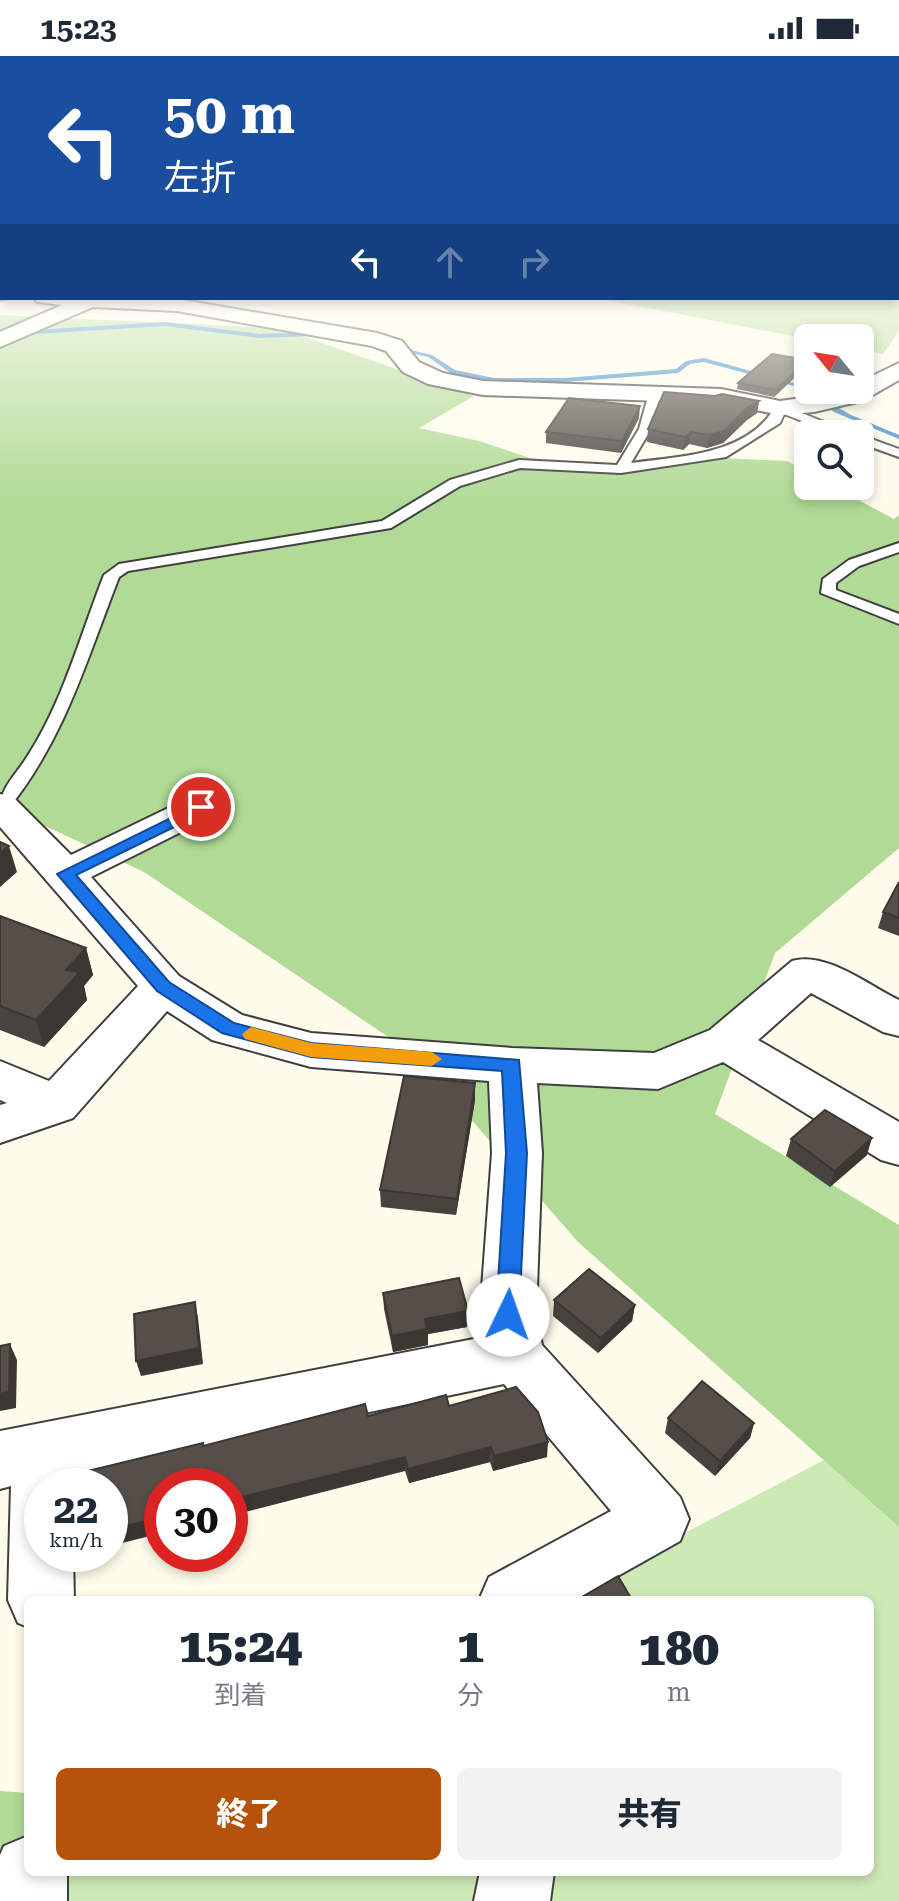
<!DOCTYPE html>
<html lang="ja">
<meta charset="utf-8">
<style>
:root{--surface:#fff;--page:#f2f2f3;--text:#1f2937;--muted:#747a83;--accent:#b45309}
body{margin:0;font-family:"Roboto Serif","Noto Sans JP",serif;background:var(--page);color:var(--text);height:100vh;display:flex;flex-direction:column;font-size:30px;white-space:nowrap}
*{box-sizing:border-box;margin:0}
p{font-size:26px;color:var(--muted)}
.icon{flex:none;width:44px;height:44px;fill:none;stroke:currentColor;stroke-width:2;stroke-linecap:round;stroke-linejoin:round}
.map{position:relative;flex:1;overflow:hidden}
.panel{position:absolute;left:24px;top:1540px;width:850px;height:280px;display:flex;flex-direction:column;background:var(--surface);border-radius:12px;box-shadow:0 4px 12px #0003}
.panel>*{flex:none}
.guide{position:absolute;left:0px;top:0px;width:900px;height:244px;box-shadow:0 4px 12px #0003;background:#1a4fa0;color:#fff;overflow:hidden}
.needle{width:52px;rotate:300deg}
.buttons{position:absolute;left:794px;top:268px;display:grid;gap:16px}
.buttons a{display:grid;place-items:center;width:80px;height:80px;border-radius:12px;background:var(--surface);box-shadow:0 4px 12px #0003;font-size:40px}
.speed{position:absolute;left:24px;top:1412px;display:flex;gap:16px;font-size:40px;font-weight:700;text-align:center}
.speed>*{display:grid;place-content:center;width:104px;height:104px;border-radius:50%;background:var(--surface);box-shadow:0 4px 12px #0003;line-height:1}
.speed small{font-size:20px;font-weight:400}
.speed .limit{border:12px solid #d22;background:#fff;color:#111}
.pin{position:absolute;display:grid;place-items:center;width:68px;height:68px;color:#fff;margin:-34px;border:4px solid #fff;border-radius:50%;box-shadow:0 2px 8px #0007}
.me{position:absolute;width:88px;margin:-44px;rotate:3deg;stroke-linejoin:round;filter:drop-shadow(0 0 6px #0008)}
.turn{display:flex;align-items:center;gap:28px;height:168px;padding:0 32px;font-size:36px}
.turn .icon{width:104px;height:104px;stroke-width:2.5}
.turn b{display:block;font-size:56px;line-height:68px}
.lanes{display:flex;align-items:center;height:76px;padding:0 32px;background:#0003;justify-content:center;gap:40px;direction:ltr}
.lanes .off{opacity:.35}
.eta{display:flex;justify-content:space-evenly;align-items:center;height:136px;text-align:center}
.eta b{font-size:48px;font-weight:800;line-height:56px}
.button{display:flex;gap:16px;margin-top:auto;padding:16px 32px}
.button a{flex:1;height:92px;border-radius:12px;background:var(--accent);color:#fff;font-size:32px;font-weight:800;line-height:92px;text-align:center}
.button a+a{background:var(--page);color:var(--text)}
.status{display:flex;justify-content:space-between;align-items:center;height:56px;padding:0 40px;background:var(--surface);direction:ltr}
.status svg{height:22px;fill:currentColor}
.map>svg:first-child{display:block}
.green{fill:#cde9b6}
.forest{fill:#b0da95}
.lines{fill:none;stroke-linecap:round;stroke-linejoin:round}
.stream{fill:#3888cd;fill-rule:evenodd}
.lane-casing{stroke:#3f3f3f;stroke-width:4}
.street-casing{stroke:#3f3f3f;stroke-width:4}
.lane{fill:#fff;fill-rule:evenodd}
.street{fill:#fff;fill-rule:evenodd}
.wall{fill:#49433f}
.shaded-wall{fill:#3c3733}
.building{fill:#554e49;stroke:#3c3733;stroke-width:2}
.route{fill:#1a73e8;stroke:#114b97;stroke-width:2}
.slow{fill:#f59e0b}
</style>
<div class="status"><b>15:23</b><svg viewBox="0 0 49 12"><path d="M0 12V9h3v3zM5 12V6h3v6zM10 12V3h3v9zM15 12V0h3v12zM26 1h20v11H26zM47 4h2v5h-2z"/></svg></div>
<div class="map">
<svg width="899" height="1845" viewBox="0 0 899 1845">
<rect width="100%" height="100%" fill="#fffcec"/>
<path class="green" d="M824,1404L899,1471V1845H57L58,1816H870V1544H557Z"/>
<path class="forest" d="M899,192V275L883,298L860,293V282L808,283L596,242H898Z
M0,259L279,272L474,340L419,372L479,385L530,402L620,415L702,401L787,405L808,417V430H832L894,463L899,459V792L775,897L715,1058L899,1169V1471L578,1186L415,999L144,816L0,749Z
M0,1735L28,1737V1816L0,1845Z"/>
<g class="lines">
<path class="stream" d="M165,266L259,278L314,276L317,278L314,280L259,282L165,270L34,278L31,276L34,274Z
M394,290L432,299L455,314L494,322H565L676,313L686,305L704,302L805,330L808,334L851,359L899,379V383L834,356L801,332L704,306L690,308L678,317L565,326H494L451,317L428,301L392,293Z"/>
<g class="lane-casing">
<path id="lane" d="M655,333L661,337L651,373L631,407C680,400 750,399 776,349L780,348L853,378H836L784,358L780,367L726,401L621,417L520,412L460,430L391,472L128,515L119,521C87,603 64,684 8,753L0,754C0,732 15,720 27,701C63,646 80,580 104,519L119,508L382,465L450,424L519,404L617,409L639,373L649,337Z
M860,379L899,393V401L860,387Z
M899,487V496L859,510L836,527V534L899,558V568L821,537L823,523L849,504Z"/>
</g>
<g class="street-casing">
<path id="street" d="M898,206H899V218H898Z
M0,232L2,242H9L0,244Z
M34,242L177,243L377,277L402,285L419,306L443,317L483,325L721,333L780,345L860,334V326L899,307V324L862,345L814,356L780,359L721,347L483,339L428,328L403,316L386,295L372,290L177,255L93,251L0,291V276L62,249L37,246Z
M0,738L13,741L71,799L187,743L201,739L215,743L220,751L215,759L91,821L179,920L242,959L311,977L512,992L654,997L710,974L792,905C826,895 868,929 899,944V980L883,976L811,937L758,984L899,1066V1109L881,1104L723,1006L658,1033L537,1027L542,1097L536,1259L542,1289L680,1441L689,1463L680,1485L575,1544H479L489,1521L611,1455L504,1328L72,1418V1430H42V1498H73L74,1544H28V1571L18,1567L8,1544L11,1430L0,1433V1375L484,1281L480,1259L492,1097L489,1025L311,1011L212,984L167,955L73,1062L0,1087V1049L7,1047L0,1044V1005L49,1025L138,930L0,771Z
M28,1780V1816H67V1845H0V1799L4,1790Z
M480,1816H554L550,1845H474Z"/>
</g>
<use href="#lane" class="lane"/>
<use href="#street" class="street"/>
</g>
<path class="wall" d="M807,304L806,311L774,341L737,333L738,327Z
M759,345L757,357L747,364L723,387L707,392L689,388L683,394L647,386L648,373Z
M639,362L621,397L546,387V376Z
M899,826V880L878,872L883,856Z
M0,860L86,892L93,919L84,930L87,944L44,991L0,974Z
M475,1044L456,1159L381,1151L380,1134Z
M791,1083L867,1099L830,1131L786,1100Z
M383,1237L467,1271L428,1278V1289L393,1296L384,1253Z
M554,1244L635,1249L632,1265L598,1297L553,1260Z
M449,1350L547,1401L493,1415L490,1406L409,1427L405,1415L204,1390L368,1360Z
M668,1362L754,1367L750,1382L715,1420L665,1377Z"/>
<path class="shaded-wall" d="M807,304L806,311L774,341L776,334Z
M759,345L757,357L747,364L723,387L707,392L709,379Z
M640,350L639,362L621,397L622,385Z
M691,376L689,388L683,394L685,381Z
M9,790L17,816L0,831V797Z
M86,892L93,919L84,930L87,944L44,991L36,964L66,914Z
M475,1027V1044L456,1159L457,1143Z
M872,1082L867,1099L830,1131L835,1115Z
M195,1246L198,1262L203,1308L141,1320L136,1305Z
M635,1249L632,1265L598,1297L601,1282Z
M468,1255L467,1271L428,1278V1289L393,1296L392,1280L425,1263Z
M10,1288L17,1304L16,1352L0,1355V1338Z
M754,1367L750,1382L715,1420L720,1405Z
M548,1386L547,1401L493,1415L494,1400Z
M491,1391L490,1406L409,1427L408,1413Z
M405,1401V1415L230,1460V1444Z
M162,1461V1477L110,1490V1474Z"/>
<path class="building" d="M772,298L807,304L776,334L738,327Z
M664,336L715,340L722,338L759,345L748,351L724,375L709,379L691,376L685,381L648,373Z
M569,342L640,350L622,385L546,376Z
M0,786L9,790L0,797Z
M899,826V862L883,856Z
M0,860L86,892L66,914L80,916L36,964L0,950Z
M404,1020L475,1027L457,1143L380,1134Z
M825,1054L872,1082L835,1115L791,1083Z
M589,1213L635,1249L601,1282L554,1244Z
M459,1222L468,1255L425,1263L427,1273L392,1280L383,1237Z
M195,1246L199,1292L136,1305L134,1258Z
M10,1288L9,1336L0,1338V1290Z
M702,1325L754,1367L720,1405L668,1362Z
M516,1331L538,1356L548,1386L494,1400L491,1391L408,1413L405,1401L230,1444V1430H162V1461L110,1474V1430H67V1420L203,1387V1390L365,1348L368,1360L446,1339L449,1350Z
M618,1520L632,1544H577Z"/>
<linearGradient id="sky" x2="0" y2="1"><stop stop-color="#92c2ee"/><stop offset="0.43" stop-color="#fffef6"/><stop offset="1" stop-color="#fffef6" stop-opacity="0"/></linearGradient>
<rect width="899" height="450" fill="url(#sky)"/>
<path class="route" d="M201,747L209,751L207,755L76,819L169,926L234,967L311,987L519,1004L527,1097L519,1259L516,1266L508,1269L500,1266L496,1259L506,1097L502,1015L311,1001L222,977L157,935L57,818Z"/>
<path class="slow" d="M251,971L311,987L432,996L442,1003L432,1010L311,1001L245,983L242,978Z"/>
</svg>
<div class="buttons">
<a><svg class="needle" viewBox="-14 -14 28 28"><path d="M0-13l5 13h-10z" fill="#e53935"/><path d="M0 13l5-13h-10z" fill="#747a83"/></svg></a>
<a><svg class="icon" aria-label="search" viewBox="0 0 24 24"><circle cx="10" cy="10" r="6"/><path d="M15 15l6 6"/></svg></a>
</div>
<div class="speed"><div>22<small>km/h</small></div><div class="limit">30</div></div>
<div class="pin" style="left:201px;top:751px;background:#d93025"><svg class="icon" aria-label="arrive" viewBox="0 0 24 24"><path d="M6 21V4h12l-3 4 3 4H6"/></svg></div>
<svg class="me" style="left:508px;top:1259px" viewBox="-20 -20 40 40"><circle r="19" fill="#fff"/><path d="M0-13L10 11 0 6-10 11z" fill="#1a73e8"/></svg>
<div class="guide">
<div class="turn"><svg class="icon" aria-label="left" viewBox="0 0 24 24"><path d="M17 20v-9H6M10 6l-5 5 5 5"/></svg><div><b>50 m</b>左折</div></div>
<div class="lanes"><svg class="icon" aria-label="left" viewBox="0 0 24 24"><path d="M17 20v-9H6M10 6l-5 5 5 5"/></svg><svg class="icon off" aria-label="ahead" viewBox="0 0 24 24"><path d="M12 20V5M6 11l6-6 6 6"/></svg><svg class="icon off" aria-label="right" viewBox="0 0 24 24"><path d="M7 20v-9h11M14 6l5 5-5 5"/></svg></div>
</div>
<section class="panel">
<div class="eta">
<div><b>15:24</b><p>到着</p></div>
<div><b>1</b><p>分</p></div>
<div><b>180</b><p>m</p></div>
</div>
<div class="button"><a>終了</a><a>共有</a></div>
</section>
</div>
